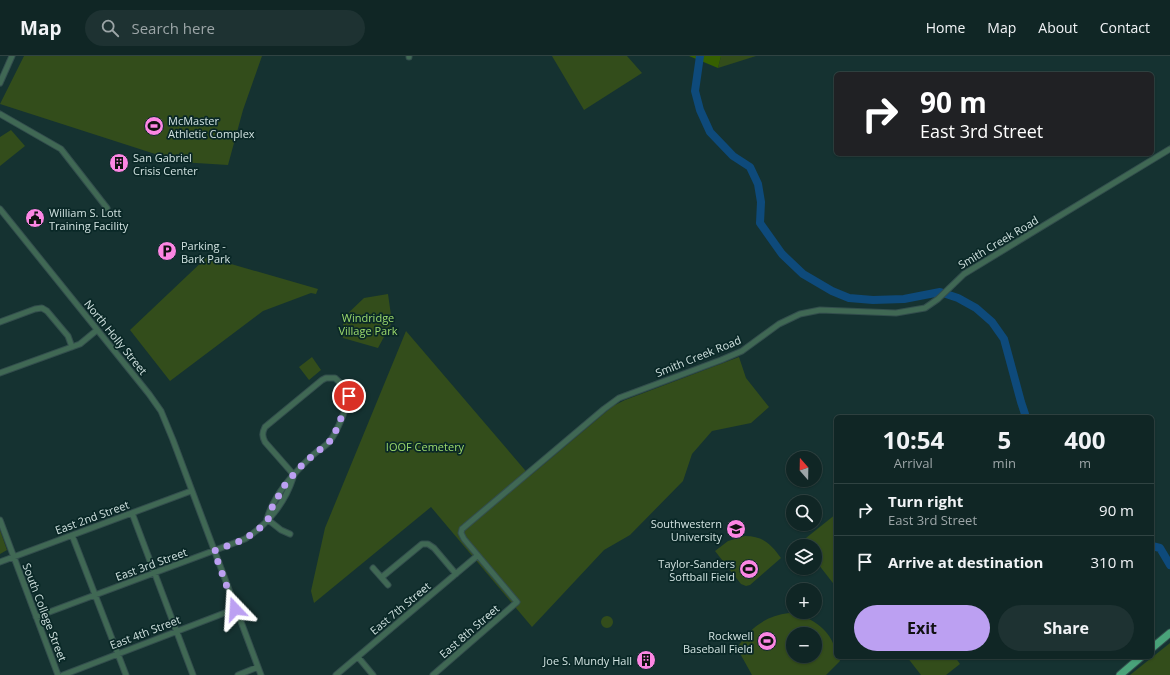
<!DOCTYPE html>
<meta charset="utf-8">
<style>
:root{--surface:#102625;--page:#1e3232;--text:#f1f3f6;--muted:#9ca5a7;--line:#304342;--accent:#bca0f2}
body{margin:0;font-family:"Open Sans",sans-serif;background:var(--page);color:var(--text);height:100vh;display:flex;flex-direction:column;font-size:15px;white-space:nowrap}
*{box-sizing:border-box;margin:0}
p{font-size:13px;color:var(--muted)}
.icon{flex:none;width:22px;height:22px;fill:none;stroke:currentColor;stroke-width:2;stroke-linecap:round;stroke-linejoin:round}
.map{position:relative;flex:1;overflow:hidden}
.details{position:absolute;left:834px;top:359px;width:320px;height:244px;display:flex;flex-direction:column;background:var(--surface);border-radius:6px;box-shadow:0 1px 3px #0004,0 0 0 1px var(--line)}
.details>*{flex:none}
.top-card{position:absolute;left:834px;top:16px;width:320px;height:84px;border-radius:6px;box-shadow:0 1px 3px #0004,0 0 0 1px var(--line);background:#202124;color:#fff;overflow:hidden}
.needle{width:26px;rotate:340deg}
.buttons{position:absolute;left:786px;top:395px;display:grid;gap:8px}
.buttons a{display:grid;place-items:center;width:36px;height:36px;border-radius:50%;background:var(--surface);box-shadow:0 1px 3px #0004,0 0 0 1px var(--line);font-size:20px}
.pin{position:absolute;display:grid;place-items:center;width:34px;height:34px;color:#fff;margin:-17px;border:2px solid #fff;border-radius:50%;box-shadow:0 1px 4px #0007}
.me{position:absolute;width:44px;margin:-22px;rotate:340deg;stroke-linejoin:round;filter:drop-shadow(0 0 3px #0008)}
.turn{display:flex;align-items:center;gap:14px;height:84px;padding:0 20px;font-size:18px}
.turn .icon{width:52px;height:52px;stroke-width:2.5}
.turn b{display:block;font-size:28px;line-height:34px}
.eta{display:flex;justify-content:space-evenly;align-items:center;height:68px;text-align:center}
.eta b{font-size:24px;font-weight:700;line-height:28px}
.button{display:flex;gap:8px;margin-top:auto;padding:8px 20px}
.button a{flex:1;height:46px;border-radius:24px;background:var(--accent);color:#111;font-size:16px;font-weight:700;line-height:46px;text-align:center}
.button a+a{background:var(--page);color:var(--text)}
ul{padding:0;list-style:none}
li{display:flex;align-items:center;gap:12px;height:52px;padding:0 20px;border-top:1px solid var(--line)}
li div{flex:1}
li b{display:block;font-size:15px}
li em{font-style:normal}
header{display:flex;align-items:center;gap:24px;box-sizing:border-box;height:56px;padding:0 20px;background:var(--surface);border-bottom:1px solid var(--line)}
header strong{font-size:19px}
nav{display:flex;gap:22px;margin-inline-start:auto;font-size:14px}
.search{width:280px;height:36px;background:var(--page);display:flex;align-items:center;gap:10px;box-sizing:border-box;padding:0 14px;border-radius:22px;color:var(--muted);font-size:15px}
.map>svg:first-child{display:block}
.green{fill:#334d1b;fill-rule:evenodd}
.forest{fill:#366000}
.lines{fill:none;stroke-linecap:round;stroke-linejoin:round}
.river{stroke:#0e4a7b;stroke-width:8}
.minor-casing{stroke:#334e4d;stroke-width:7}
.major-casing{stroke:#334e4d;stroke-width:9}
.minor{stroke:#406854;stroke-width:5}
.major{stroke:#49a37a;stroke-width:7}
.route{stroke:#bca0f2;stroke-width:7;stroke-dasharray:0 12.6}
.labels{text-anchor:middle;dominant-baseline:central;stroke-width:3.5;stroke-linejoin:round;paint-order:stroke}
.poi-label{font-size:11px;fill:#d1e2e0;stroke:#0a2827;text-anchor:start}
.street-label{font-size:11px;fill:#d1e2e0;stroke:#0a2827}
.park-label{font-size:11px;fill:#9dda6c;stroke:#0a2827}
</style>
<header>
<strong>Map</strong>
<div class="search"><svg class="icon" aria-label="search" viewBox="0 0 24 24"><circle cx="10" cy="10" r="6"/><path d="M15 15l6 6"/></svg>Search here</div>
<nav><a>Home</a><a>Map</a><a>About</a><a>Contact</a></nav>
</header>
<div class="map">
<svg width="1170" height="619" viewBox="0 0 1170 619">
<rect width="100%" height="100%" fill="#153231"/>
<path class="green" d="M24,0H262L243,54L228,109L180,106L0,48Z
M552,0H627L642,17L584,54Z
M721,0H756L718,12Z
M11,74L25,90L0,110V81Z
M207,201L318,233L316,238L311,237L263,255L170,325L130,274Z
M388,238L392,266L378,292L343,282V262L364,242Z
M406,275L530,420L613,350L625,344L739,301L746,322L769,351L751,367L712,375L692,398L683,425L630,479L604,494L532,571L431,451L314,547L311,535L325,472Z
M312,301L321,314L309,324L299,311Z
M836,458V531L815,504V490H804L801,486Z
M0,474L7,494L0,498Z
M745,480C763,480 771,488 781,502L750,529L746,530L741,528L715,495L728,485Z
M789,557C811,559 836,577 836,601H839L840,605L826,619H752L737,592C750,572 765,560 789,557ZM793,578H815V600H793Z
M601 566a6 6 0 1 1 12 0a6 6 0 1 1-12 0Z
M1170,587V619H1130Z
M907,601H955L960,608L946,619H921Z"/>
<path class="forest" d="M689,0H721L718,12Z"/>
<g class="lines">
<path class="river" d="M700,0L695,35L700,54L710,76L733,100L750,111L758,128L761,146L760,167L782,198L803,218L832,235L849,242L873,244L904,243L940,236L958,242L976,252L992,266L1004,283L1021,346L1026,361
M1152,490L1160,492L1170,509"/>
<g class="minor-casing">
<path id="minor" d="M409,1V0
M0,27L12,0
M0,58L61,93L107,152
M0,153L149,338L161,355L173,384L261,619
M0,266L35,253L42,252L47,255L68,280L72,291
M0,317L80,288L97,274
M132,457L193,619
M267,463C274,438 294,417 313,399C318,394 325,391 329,386C338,376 344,356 349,344C349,336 341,327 335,322H326L322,324L265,371C262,377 262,380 265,386L294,419
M267,463L281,474L290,478
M0,464L58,619
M72,479L126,619
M0,506L191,435
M373,512L388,529
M382,521L422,488H428L434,492L456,518
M36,561L245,483C267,469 285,447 293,422
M358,601L373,619
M63,619L235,553
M238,619L258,611
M336,619L477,500
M433,619L517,546L464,483L461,477L462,473L604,353L619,342L721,304L742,295L779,268L800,258L820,254L896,257L925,252L938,243L964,218L1170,93"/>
</g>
<g class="major-casing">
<path id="major" d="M1152,592L1170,577
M1120,619L1141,601"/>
</g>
<use href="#minor" class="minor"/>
<use href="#major" class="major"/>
</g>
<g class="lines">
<path class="route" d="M235,553L214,495L245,483L261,471L268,464L270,455L286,427L304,407L330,385L334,379L347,348L349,340"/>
</g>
<defs>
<g id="stadium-disc" transform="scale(1)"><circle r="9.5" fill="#fc86e3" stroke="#0a2827"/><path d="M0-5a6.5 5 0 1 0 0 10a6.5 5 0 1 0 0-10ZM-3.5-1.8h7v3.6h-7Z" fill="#111"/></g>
<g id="building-disc" transform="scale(1)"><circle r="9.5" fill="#fc86e3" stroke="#0a2827"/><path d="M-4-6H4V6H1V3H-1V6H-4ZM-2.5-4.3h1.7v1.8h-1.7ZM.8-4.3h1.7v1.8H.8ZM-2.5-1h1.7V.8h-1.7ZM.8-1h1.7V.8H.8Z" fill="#111"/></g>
<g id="civic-disc" transform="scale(1)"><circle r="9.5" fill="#fc86e3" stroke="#0a2827"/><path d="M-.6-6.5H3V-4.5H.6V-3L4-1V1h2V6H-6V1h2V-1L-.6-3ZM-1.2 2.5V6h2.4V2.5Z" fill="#111"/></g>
<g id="parking-disc" transform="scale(1)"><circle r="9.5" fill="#fc86e3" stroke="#0a2827"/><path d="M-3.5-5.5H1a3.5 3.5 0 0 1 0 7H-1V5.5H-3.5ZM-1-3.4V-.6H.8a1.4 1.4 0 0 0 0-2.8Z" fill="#111"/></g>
<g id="university-disc" transform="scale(1)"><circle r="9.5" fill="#fc86e3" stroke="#0a2827"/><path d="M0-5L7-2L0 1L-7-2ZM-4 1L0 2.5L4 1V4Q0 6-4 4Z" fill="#111"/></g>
</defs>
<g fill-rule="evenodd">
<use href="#stadium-disc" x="154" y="70"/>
<use href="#building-disc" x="119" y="107"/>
<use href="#civic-disc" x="35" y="162"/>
<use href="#parking-disc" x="167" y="195"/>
<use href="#university-disc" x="736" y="473"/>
<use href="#stadium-disc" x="749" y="513"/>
<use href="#stadium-disc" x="767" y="585"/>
<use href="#building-disc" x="646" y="604"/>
</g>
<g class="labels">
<g class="poi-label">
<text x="168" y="64">McMaster<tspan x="168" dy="13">Athletic Complex</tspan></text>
<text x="133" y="101">San Gabriel<tspan x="133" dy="13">Crisis Center</tspan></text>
<text x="49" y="156">William S. Lott<tspan x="49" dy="13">Training Facility</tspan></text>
<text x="181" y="189">Parking -<tspan x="181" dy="13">Bark Park</tspan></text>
<text x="722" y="467" text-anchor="end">Southwestern<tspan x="722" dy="13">University</tspan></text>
<text x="735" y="507" text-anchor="end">Taylor-Sanders<tspan x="735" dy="13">Softball Field</tspan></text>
<text x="753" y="579" text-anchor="end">Rockwell<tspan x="753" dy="13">Baseball Field</tspan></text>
<text x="632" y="604" text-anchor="end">Joe S. Mundy Hall</text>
</g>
<g class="street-label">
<text transform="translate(998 186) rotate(-31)">Smith Creek Road</text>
<text transform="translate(116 281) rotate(51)">North Holly Street</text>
<text transform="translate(698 300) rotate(-22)">Smith Creek Road</text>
<text transform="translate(92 461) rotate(-20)">East 2nd Street</text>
<text transform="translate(151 508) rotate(-20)">East 3rd Street</text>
<text transform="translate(400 552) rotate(-40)">East 7th Street</text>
<text transform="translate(45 556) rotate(69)">South College Street</text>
<text transform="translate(469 575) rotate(-41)">East 8th Street</text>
<text transform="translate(145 576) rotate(-21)">East 4th Street</text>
</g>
<g class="park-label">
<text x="368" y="261">Windridge<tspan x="368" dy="13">Village Park</tspan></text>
<text x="425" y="390">IOOF Cemetery</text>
</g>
</g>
</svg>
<div class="buttons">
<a><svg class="needle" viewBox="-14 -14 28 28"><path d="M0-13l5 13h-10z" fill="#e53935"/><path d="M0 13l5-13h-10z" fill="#9ca5a7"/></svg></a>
<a><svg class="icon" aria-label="search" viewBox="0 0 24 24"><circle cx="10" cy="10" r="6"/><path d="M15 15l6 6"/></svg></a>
<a><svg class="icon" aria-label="layers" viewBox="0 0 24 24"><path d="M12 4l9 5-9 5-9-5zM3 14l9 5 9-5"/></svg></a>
<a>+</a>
<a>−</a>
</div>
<div class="pin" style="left:349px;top:340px;background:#d93025"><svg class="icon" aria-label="arrive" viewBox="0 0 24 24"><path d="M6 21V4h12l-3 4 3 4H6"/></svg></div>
<svg class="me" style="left:235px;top:553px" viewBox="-20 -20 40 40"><path d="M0-17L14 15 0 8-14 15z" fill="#bca0f2" stroke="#fff" stroke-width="4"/></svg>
<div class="top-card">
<div class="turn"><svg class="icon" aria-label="right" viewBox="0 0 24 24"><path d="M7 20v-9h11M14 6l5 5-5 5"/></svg><div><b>90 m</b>East 3rd Street</div></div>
</div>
<section class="details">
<div class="eta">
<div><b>10:54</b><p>Arrival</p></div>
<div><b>5</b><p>min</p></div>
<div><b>400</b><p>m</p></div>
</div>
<ul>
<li><svg class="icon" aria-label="right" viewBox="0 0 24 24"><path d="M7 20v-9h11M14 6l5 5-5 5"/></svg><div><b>Turn right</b><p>East 3rd Street</p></div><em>90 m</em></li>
<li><svg class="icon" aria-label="arrive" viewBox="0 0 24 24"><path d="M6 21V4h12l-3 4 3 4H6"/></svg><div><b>Arrive at destination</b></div><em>310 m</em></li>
</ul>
<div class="button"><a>Exit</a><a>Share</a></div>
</section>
</div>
